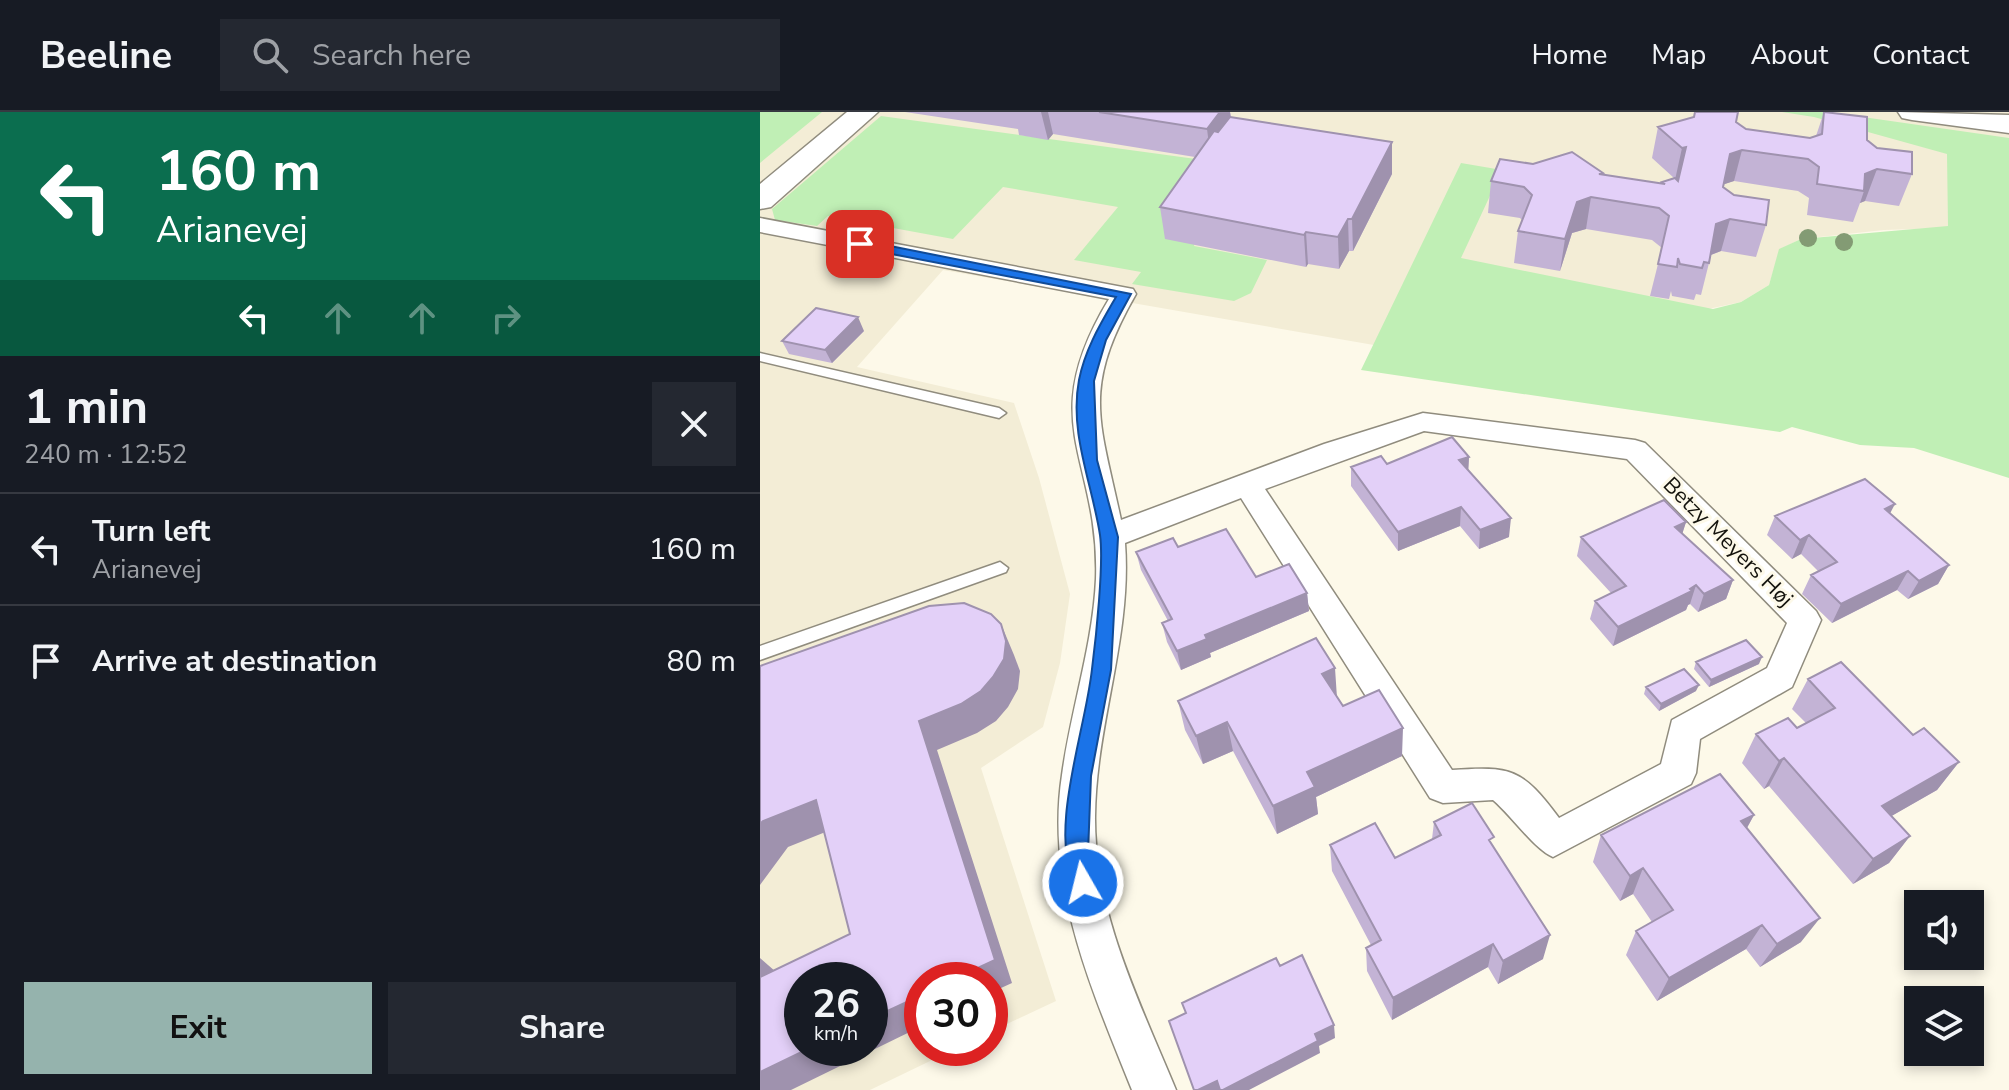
<!DOCTYPE html>
<meta charset="utf-8">
<style>
:root{--surface:#171b24;--page:#242831;--text:#f1f3f6;--muted:#9ea1a6;--line:#363941;--accent:#95b3ad}
body{margin:0;font-family:"Nunito Sans",sans-serif;background:var(--page);color:var(--text);height:100vh;display:flex;flex-direction:column;font-size:30px;white-space:nowrap}
*{box-sizing:border-box;margin:0}
p{font-size:26px;color:var(--muted)}
.icon{flex:none;width:44px;height:44px;fill:none;stroke:currentColor;stroke-width:2;stroke-linecap:round;stroke-linejoin:round}
.map{position:relative;flex:1;overflow:hidden}
.sheet{display:flex;flex-direction:column;background:var(--surface);width:760px}
.sheet>*{flex:none}
.banner{background:#0b6e4f;color:#fff;overflow:hidden}
.tools{position:absolute;left:1144px;top:778px;display:grid;gap:16px}
.tools a{display:grid;place-items:center;width:80px;height:80px;border-radius:0px;background:var(--surface);box-shadow:0 4px 12px #0003;font-size:40px}
.speed{position:absolute;left:24px;top:850px;display:flex;gap:16px;font-size:40px;font-weight:700;text-align:center}
.speed>*{display:grid;place-content:center;width:104px;height:104px;border-radius:50%;background:var(--surface);box-shadow:0 4px 12px #0003;line-height:1}
.speed small{font-size:20px;font-weight:400}
.speed .limit{border:12px solid #d22;background:#fff;color:#111}
.pin{position:absolute;display:grid;place-items:center;width:68px;height:68px;color:#fff;margin:-34px;border-radius:16px;box-shadow:0 4px 12px #0006}
.me{position:absolute;width:88px;margin:-44px;rotate:352deg;stroke-linejoin:round;filter:drop-shadow(0 0 6px #0008)}
.turn{display:flex;align-items:center;gap:28px;height:168px;padding:0 24px;font-size:36px}
.turn .icon{width:104px;height:104px;stroke-width:2.5}
.turn b{display:block;font-size:56px;line-height:68px}
.lanes{display:flex;align-items:center;height:76px;padding:0 24px;background:#0003;justify-content:center;gap:40px;direction:ltr}
.lanes .off{opacity:.35}
.round{display:grid;place-items:center;flex:none;width:84px;height:84px;border-radius:0px;background:var(--page)}
.summary{display:flex;align-items:center;justify-content:space-between;height:136px;padding:0 24px}
h1{font-size:48px;font-weight:700;line-height:60px}
.action{display:flex;gap:16px;margin-top:auto;padding:16px 24px}
.action a{flex:1;height:92px;border-radius:0px;background:var(--accent);color:#111;font-size:32px;font-weight:700;line-height:92px;text-align:center}
.action a+a{background:var(--page);color:var(--text)}
ul{padding:0;list-style:none}
li{display:flex;align-items:center;gap:24px;height:112px;padding:0 24px;border-top:2px solid var(--line)}
li div{flex:1}
li b{display:block;font-size:30px}
li em{font-style:normal}
header{display:flex;align-items:center;gap:48px;box-sizing:border-box;height:112px;padding:0 40px;background:var(--surface);border-bottom:2px solid var(--line)}
header strong{font-size:38px}
nav{display:flex;gap:44px;margin-inline-start:auto;font-size:28px}
.search{width:560px;height:72px;background:var(--page);display:flex;align-items:center;gap:20px;box-sizing:border-box;padding:0 28px;border-radius:0px;color:var(--muted);font-size:30px}
main{display:flex;flex:1;min-height:0}
.map>svg:first-child{display:block}
.built{fill:#f3edd6;fill-rule:evenodd}
.green{fill:#c0efb5}
.lines{fill:none;stroke-linecap:round;stroke-linejoin:round}
.lane-casing{stroke:#908c7e;stroke-width:3}
.street-casing{stroke:#908c7e;stroke-width:3}
.secondary-casing{stroke:#908c7e;stroke-width:3}
.lane{fill:#fff;fill-rule:evenodd}
.street{fill:#fff;fill-rule:evenodd}
.secondary{fill:#fff;fill-rule:evenodd}
.tree{fill:#839b74}
.wall{fill:#c3b3d5}
.shaded-wall{fill:#9f92ae}
.building{fill:#e3d0f8;stroke:#9f92ae;stroke-width:2}
.route{fill:#1a73e8;stroke:#114b97;stroke-width:2}
.labels{text-anchor:middle;dominant-baseline:central;stroke-width:6;stroke-linejoin:round;paint-order:stroke}
.street-label{font-size:22px;fill:#13120c;stroke:#fdf9e9}
</style>
<header>
<strong>Beeline</strong>
<div class="search"><svg class="icon" aria-label="search" viewBox="0 0 24 24"><circle cx="10" cy="10" r="6"/><path d="M15 15l6 6"/></svg>Search here</div>
<nav><a>Home</a><a>Map</a><a>About</a><a>Contact</a></nav>
</header>
<main>
<section class="sheet">
<div class="banner">
<div class="turn"><svg class="icon" aria-label="left" viewBox="0 0 24 24"><path d="M17 20v-9H6M10 6l-5 5 5 5"/></svg><div><b>160 m</b>Arianevej</div></div>
<div class="lanes"><svg class="icon" aria-label="left" viewBox="0 0 24 24"><path d="M17 20v-9H6M10 6l-5 5 5 5"/></svg><svg class="icon off" aria-label="ahead" viewBox="0 0 24 24"><path d="M12 20V5M6 11l6-6 6 6"/></svg><svg class="icon off" aria-label="ahead" viewBox="0 0 24 24"><path d="M12 20V5M6 11l6-6 6 6"/></svg><svg class="icon off" aria-label="right" viewBox="0 0 24 24"><path d="M7 20v-9h11M14 6l5 5-5 5"/></svg></div>
</div>
<div class="summary"><div><h1>1 min</h1><p>240 m · 12:52</p></div><a class="round"><svg class="icon" aria-label="close" viewBox="0 0 24 24"><path d="M6 6l12 12M18 6L6 18"/></svg></a></div>
<ul>
<li><svg class="icon" aria-label="left" viewBox="0 0 24 24"><path d="M17 20v-9H6M10 6l-5 5 5 5"/></svg><div><b>Turn left</b><p>Arianevej</p></div><em>160 m</em></li>
<li><svg class="icon" aria-label="arrive" viewBox="0 0 24 24"><path d="M6 21V4h12l-3 4 3 4H6"/></svg><div><b>Arrive at destination</b></div><em>80 m</em></li>
</ul>
<div class="action"><a>Exit</a><a>Share</a></div>
</section>
<div class="map">
<svg width="1249" height="978" viewBox="0 0 1249 978">
<rect width="100%" height="100%" fill="#fdf9e9"/>
<path class="built" d="M0,0H1249V114L1124,118L1041,127L1020,137L1009,173L981,190L925,202L631,236L183,158L97,255L254,291L279,366L310,482L300,551L283,615L221,656L296,889L230,920V868H162V936H197L110,978H0ZM42,868H110V936H42Z"/>
<path class="green" d="M0,0H62L0,51Z
M1022,0H1068L1249,26V366L1154,336L1100,333L1032,315L1020,320L601,258L701,51L742,58L701,146L953,197L981,190L1009,173L1019,137L1041,127L1188,114L1187,42L1054,5Z
M121,4L458,50L434,134L507,148L491,181L474,189L372,172L381,160L314,148L358,95L243,75L193,127L68,104L57,114L15,108L12,97Z"/>
<g class="lines">
<g class="lane-casing">
<path id="lane" d="M0,241L239,296L246,301L239,306L0,249Z
M240,450L248,456L246,460L0,548V534Z"/>
</g>
<g class="street-casing">
<path id="street" d="M0,106L373,177L376,182C321,278 340,308 361,408L564,332L663,301L875,328L885,331L1056,499L1061,508L1032,575L940,627L936,661L931,672L793,745C775,738 751,703 733,688L683,691L670,686L481,386L365,431C372,524 336,611 335,704C334,800 380,891 416,978H372C332,878 285,774 302,663C311,597 333,533 336,467C340,345 273,313 349,187L0,120ZM664,319L867,347L1027,511L1007,556L912,608L901,652L799,706C762,656 751,654 692,658L505,377Z"/>
</g>
<g class="secondary-casing">
<path id="secondary" d="M87,0H118L11,95L0,97V72Z
M1138,0L1249,3V21L1152,8L1142,6Z"/>
</g>
<use href="#lane" class="lane"/>
<use href="#street" class="street"/>
<use href="#secondary" class="secondary"/>
</g>
<g class="tree">
<circle cx="1048" cy="126" r="9"/>
<circle cx="1084" cy="130" r="9"/>
</g>
<path class="wall" d="M145,0H470L471,6L632,30V62L593,139H589L579,157L548,152L546,155L405,127L400,95L435,45L293,22L288,28L259,23L258,17Z
M1064,0L1107,28L1152,62L1139,94L1105,89L1100,91L1093,110L1047,103L1049,86L1038,79L974,69L964,72L963,75L1006,113L996,145L961,139L951,143L941,183L936,182L934,188L912,184L911,179L909,187L890,184L902,136L892,128L826,117L812,121L800,159L754,151L758,119L762,108L760,106L728,101L731,69L843,61L842,63L902,72V70L914,66L892,46L898,15L976,10L986,17L1050,26L1056,24Z
M104,219L72,251L29,242L22,229Z
M709,345L708,358L749,425L719,437L700,414L638,439L591,374V355Z
M1130,401L1189,453L1178,472L1148,487L1137,478L1072,511L1042,482L1051,463L1058,459L1041,442L1032,447L1007,423L1015,404Z
M926,410L922,422L973,468L966,487L938,500L930,492L928,493L926,498L853,534L830,507L835,489L851,481L817,444L821,425Z
M418,435L496,465L547,481L549,499L450,541L451,545L421,558L407,530L402,511L408,509L381,458L376,440Z
M936,550L999,552L949,575L934,557Z
M1048,567L1153,623L1199,650L1177,678L1131,704L1150,724L1129,751L1093,772L1009,674L1004,677L982,651L996,622L1037,616L1046,611L1032,597Z
M886,575L936,579L899,599L884,582Z
M577,585L583,594L642,644L556,685L558,702L517,722L473,639L443,652L425,618L418,589Z
M994,703L987,716L1041,830L1000,855L986,837L897,889L866,843L876,819L892,810L873,782L860,789L833,750L841,723Z
M674,710L733,735L783,847L738,872L728,855L632,908L607,859L606,836L611,833L572,759L570,733L635,746L672,727Z"/>
<path class="shaded-wall" d="M281,0H288L293,22L288,28Z
M460,0H470L473,20L451,48L447,17Z
M632,30V62L593,139L592,107Z
M926,35L919,67L915,68L922,36Z
M982,38L974,69L962,73L970,42Z
M1117,57L1105,89L1100,91L1104,79L1105,62Z
M831,85L826,117L812,121L800,159L805,127L817,90Z
M588,107L589,139L579,157L578,125Z
M970,107L961,139L948,144L956,112Z
M546,120L548,152L546,155L544,123Z
M98,205L104,219L72,251L65,238Z
M709,345L708,364L699,348Z
M1135,392L1125,411V397Z
M701,395L700,414L638,439V420Z
M751,406L749,425L719,437L720,418Z
M926,410L920,429L915,415Z
M1049,423L1041,442L1032,447L1040,428Z
M1189,453L1178,472L1148,487L1159,469Z
M1148,459L1137,478L1072,511L1081,492Z
M973,468L966,487L938,500L944,482Z
M936,473L930,492L928,493L926,498L853,534L858,515Z
M547,481L549,499L450,541L451,545L421,558L417,539L445,523Z
M241,512L254,543L260,559L258,577L248,595L236,609L217,621L177,638L252,871L230,881V868H192L159,609Z
M1002,545L999,552L949,575L951,568Z
M575,556L577,586L562,562Z
M939,573L936,579L899,599L901,592Z
M467,610L473,639L443,652L436,624Z
M643,616L642,644L556,685L558,702L517,722L513,694L547,660Z
M1024,646L1009,674L1004,677L1019,649Z
M1199,650L1177,678L1102,721L1122,694Z
M56,688L78,715L28,735L0,773V712L3,709Z
M994,703L979,730L981,709Z
M1150,724L1129,751L1093,772L1113,747Z
M883,756L873,782L860,789L870,764Z
M1060,806L1041,830L1000,855L1017,832Z
M1002,813L986,837L897,889L909,866Z
M790,823L783,847L738,872L743,849Z
M733,832L728,855L632,908L633,886Z
M0,846L16,860L0,866Z
M162,883V914L31,978H0V960L50,936H110V907Z
M574,913L575,926L559,934L560,941L489,978H463L555,922Z
M457,969L460,978H438Z"/>
<path class="building" d="M339,0H460L447,17Z
M935,0H978L976,10L986,17L1050,26L1062,22L1064,0L1107,5V28L1117,36L1152,40V62L1117,57L1105,62L1104,79L1057,72L1059,55L1048,47L982,38L970,42L963,75L974,83L1009,88L1006,113L970,107L956,112L949,151L944,150L942,156L920,152L918,146L917,155L898,152L909,104L899,96L831,85L817,90L805,127L758,119L772,83L764,75L731,69L740,47L773,52L812,40L843,61L839,62L905,72L902,70L915,66L918,69L926,35L922,36L898,15L934,5Z
M470,5L632,30L592,107H588L578,125L546,120L544,123L400,95L454,19L458,20Z
M56,196L98,205L65,238L22,229Z
M692,325L709,345L699,348L751,406L720,418L701,395L638,420L591,355L621,344L627,352Z
M1105,367L1135,392L1125,397L1189,453L1159,469L1148,459L1081,492L1051,463L1077,450L1049,423L1040,428L1015,404Z
M904,388L926,410L915,415L973,468L944,482L936,473L930,477L932,479L858,515L835,489L866,474L821,425Z
M466,417L496,465L529,452L547,481L445,523L447,527L417,539L402,511L412,507L376,440L413,426L418,435Z
M204,491L231,502L241,512L246,529L244,547L233,565L221,579L201,592L159,609L235,848L192,868H162V883L110,907V868H42V936H50L0,960V865L90,822L56,688L3,709L0,712V554L169,494Z
M556,526L575,556L562,562L583,594L619,578L643,616L547,660L555,675L513,694L467,610L436,624L418,589Z
M986,528L1002,545L951,568L936,550Z
M1081,550L1153,623L1164,616L1199,650L1122,694L1150,724L1113,747L1024,646L1019,649L996,622L1028,606L1037,616L1075,596L1048,567Z
M924,557L939,573L901,592L886,575Z
M960,662L994,703L981,709L1060,806L1017,832L1002,813L909,866L876,819L913,798L883,756L870,764L841,723Z
M712,691L734,725L729,728L790,823L743,849L733,832L633,886L606,836L621,828L570,733L615,711L635,746L681,723L674,710Z
M542,843L574,913L555,922L558,929L463,978H460L457,969L438,978H434L409,909L426,901L422,891L516,846L520,854Z"/>
<path class="route" d="M100,128L371,182L346,228L334,269L337,348L358,425L351,558L331,664L328,741L334,771L331,778L323,781L315,778C288,715 325,622 332,557C336,526 344,451 340,423C332,371 309,321 319,268C325,237 341,211 356,185L95,135V129Z"/>
<g class="labels">
<g class="street-label">
<text transform="translate(968 430) rotate(45)">Betzy Meyers Høj</text>
</g>
</g>
</svg>
<div class="tools">
<a><svg class="icon" aria-label="sound" viewBox="0 0 24 24"><path d="M4 9h4l5-4v14l-5-4H4zM17 9q2 3 0 6"/></svg></a>
<a><svg class="icon" aria-label="layers" viewBox="0 0 24 24"><path d="M12 4l9 5-9 5-9-5zM3 14l9 5 9-5"/></svg></a>
</div>
<div class="speed"><div>26<small>km/h</small></div><div class="limit">30</div></div>
<div class="pin" style="left:100px;top:132px;background:#d93025"><svg class="icon" aria-label="arrive" viewBox="0 0 24 24"><path d="M6 21V4h12l-3 4 3 4H6"/></svg></div>
<svg class="me" style="left:323px;top:771px" viewBox="-20 -20 40 40"><circle r="17" fill="#1a73e8" stroke="#fff" stroke-width="3"/><path d="M0-11L8 9 0 5-8 9z" fill="#fff"/></svg>
</div>
</main>
